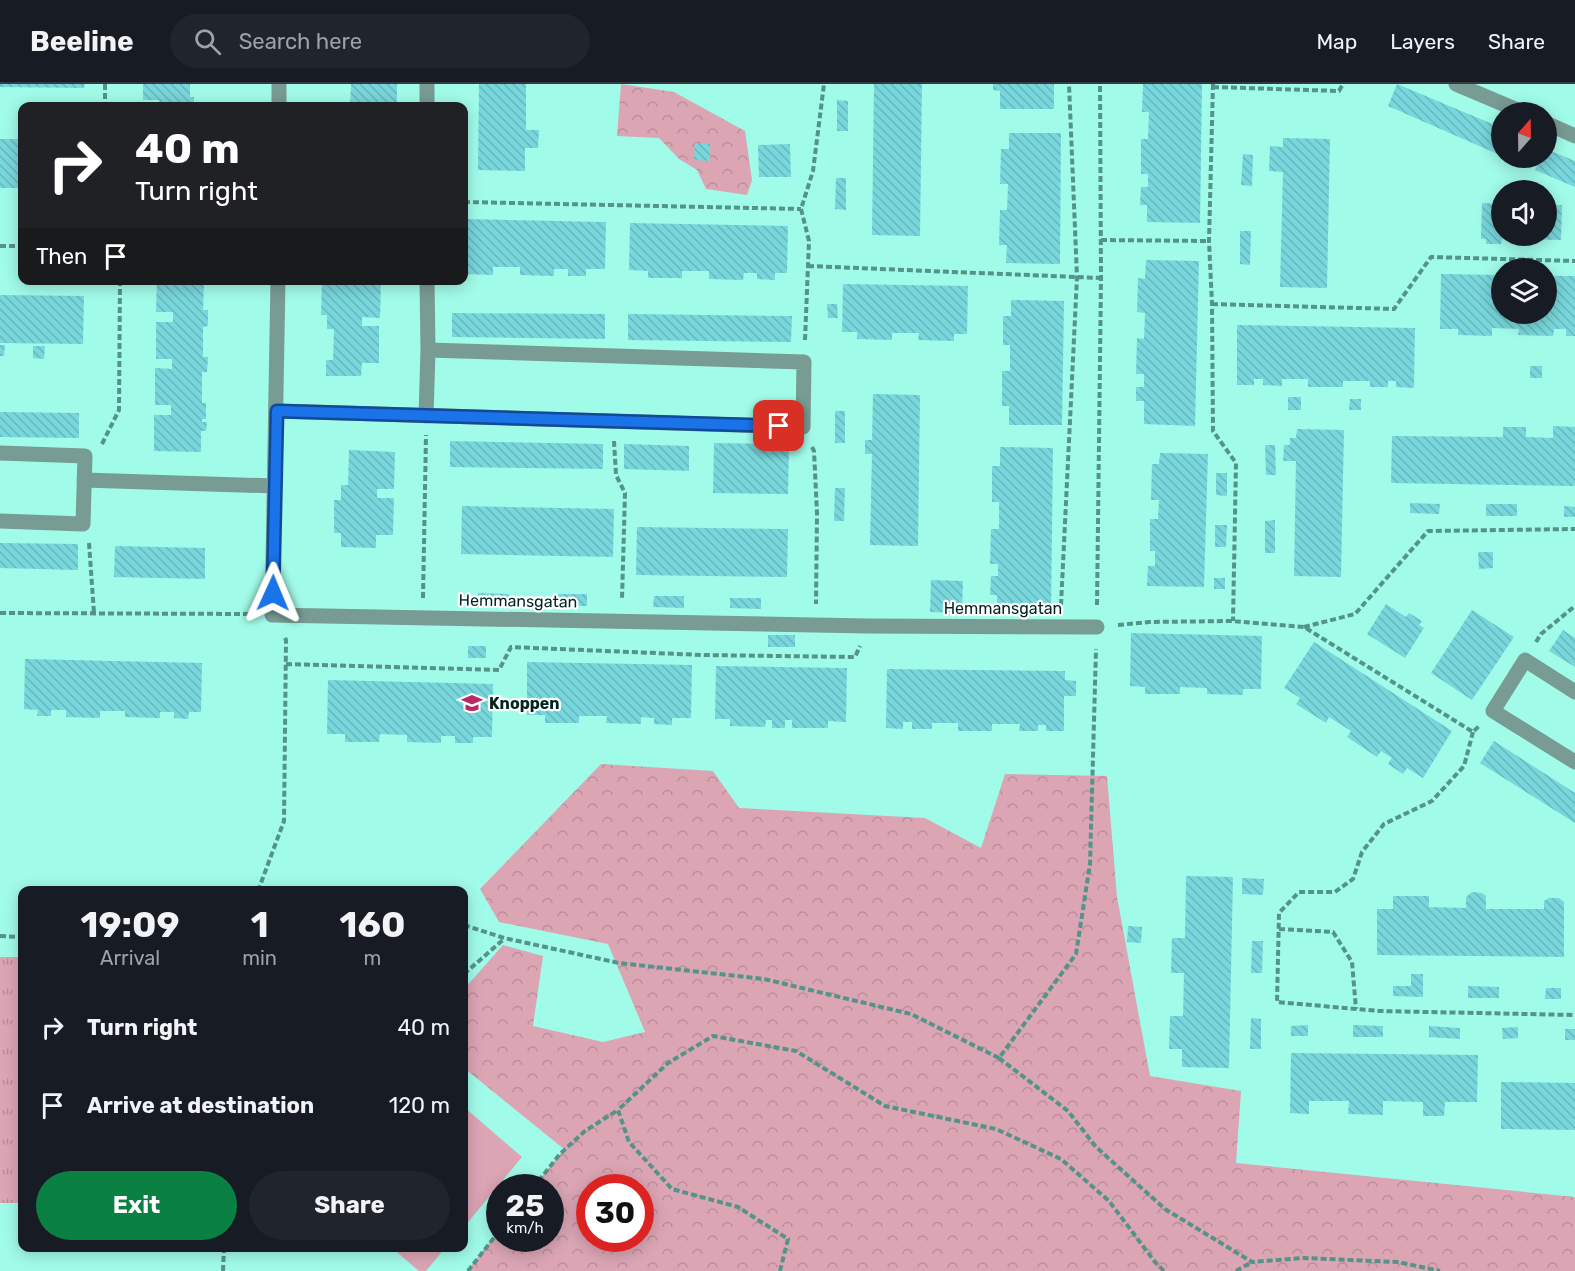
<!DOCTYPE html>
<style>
:root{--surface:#171b24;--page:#20242c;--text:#f1f3f6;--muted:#9ea1a6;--line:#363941;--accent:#0b8043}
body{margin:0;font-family:Rubik,sans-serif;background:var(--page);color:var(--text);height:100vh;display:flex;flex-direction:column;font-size:22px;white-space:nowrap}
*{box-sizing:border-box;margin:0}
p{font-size:20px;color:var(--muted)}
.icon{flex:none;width:33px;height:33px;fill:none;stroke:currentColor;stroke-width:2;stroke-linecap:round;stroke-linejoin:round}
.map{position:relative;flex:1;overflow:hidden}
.details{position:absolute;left:18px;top:802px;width:450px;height:366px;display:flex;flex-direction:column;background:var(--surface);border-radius:12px;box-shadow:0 3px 15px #0003}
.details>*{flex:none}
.hud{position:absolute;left:18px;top:18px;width:450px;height:183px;border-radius:12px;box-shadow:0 3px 15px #0003;background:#202124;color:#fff;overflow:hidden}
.needle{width:39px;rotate:20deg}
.tools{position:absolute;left:1491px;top:18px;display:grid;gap:12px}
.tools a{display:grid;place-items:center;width:66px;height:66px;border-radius:50%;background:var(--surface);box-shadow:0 3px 15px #0003;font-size:30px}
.speed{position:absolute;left:486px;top:1090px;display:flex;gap:12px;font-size:30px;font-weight:700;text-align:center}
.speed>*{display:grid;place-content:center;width:78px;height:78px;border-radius:50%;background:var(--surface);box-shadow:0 3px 15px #0003;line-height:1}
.speed small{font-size:15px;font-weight:400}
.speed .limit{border:9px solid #d22;background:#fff;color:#111}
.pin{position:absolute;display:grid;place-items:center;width:51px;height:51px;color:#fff;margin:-26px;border-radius:12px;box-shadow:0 3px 9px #0006}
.me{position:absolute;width:66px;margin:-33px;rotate:1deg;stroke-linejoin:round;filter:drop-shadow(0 0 4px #0008)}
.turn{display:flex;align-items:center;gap:21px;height:126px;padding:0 18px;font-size:27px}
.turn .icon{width:78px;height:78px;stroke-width:2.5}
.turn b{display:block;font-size:42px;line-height:51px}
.then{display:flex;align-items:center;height:57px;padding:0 18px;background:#0003;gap:12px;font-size:22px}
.eta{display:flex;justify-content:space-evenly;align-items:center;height:102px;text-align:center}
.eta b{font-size:36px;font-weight:700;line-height:42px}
.primary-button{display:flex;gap:12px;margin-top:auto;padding:12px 18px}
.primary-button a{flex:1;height:69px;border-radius:36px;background:var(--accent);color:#fff;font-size:24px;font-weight:700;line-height:69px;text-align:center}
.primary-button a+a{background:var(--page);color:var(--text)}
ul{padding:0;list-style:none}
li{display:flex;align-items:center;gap:18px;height:78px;padding:0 18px}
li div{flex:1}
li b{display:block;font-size:22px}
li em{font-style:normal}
header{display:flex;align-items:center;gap:36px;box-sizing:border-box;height:84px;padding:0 30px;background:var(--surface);border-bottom:2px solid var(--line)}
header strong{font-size:28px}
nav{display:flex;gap:33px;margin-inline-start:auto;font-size:21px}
.search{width:420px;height:54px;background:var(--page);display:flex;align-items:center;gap:15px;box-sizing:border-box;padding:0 21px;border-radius:33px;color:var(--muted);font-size:22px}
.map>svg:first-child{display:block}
.grass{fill:url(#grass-tufts)}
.forest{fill:url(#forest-crowns);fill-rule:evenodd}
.pitch{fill:#dba5b4}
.building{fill:url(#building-back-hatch)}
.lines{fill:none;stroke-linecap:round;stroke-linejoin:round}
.path{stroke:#539388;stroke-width:4;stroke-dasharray:6 3;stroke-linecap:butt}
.minor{stroke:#789b93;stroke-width:15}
.route-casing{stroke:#114b97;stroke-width:15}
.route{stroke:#1a73e8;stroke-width:10}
.labels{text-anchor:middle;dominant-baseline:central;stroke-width:4.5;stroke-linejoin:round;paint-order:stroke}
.street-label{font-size:16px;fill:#00241f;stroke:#fff}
.poi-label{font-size:16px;font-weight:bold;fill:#00241f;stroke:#fff;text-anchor:start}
</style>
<header>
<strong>Beeline</strong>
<div class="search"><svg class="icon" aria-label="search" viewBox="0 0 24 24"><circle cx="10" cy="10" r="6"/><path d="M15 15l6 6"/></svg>Search here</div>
<nav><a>Map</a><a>Layers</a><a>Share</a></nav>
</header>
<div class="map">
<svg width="1575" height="1187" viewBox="0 0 1575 1187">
<defs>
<pattern id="grass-tufts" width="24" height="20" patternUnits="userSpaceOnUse" patternTransform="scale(1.5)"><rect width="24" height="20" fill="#dba5b4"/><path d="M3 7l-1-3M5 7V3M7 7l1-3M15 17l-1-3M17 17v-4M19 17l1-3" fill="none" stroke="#ba8e9a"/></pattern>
<pattern id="forest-crowns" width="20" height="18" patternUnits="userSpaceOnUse" patternTransform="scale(1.5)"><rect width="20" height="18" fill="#dba5b4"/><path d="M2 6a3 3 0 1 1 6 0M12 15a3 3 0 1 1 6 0" fill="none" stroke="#ba8e9a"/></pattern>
<pattern id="building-back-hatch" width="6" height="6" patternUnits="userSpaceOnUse" patternTransform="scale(1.5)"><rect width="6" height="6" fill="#78d7dc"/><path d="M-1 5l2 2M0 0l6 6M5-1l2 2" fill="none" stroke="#66b8bc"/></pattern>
</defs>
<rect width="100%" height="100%" fill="#a1fbe9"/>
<path class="grass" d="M0,873H22V1119H0Z"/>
<path class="forest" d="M621,0L674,8L745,47L752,96L747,111L706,105L697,86L679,75L659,54L617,52Z
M601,680L713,687L739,724L925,734L981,764L1005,690L1107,692L1117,813L1150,992L1241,1007L1236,1079L1575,1113V1187H467L499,1146L500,1155H550V1104H533L564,1065L464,984V905L503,861L543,872L533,942L603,958L645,948L608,860L499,838L480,805ZM590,1104H640V1155H590Z"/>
<path class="pitch" d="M464,1023L522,1073L464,1143Z
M392,1164H445L426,1187H419Z"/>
<path class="building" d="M0,0H85L84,4L0,3Z
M143,0H190V13H194V22H159V16H143Z
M351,0H397V22H350Z
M479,0H526V46H539L538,64H525V87L478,86Z
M874,0H922L920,152L872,151Z
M993,0H1054V25H1000V7L993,6Z
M1143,0H1202L1200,139L1147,138V121H1140L1141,103H1148V90H1141V55H1148L1149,28H1142Z
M1397,0L1502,44V72L1388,22Z
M837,16L848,17V47H837Z
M1009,49H1061L1060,180L1006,179L1007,161H999L1000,126H1007L1008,100H1000L1001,65H1009Z
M1283,54L1330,55L1327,204L1280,203L1283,88L1269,87L1270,62L1283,63Z
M0,55H22V104H0Z
M695,59L710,60V77L694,76Z
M790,60L791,93H759L758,61Z
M1546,65L1575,77V103L1535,86L1541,74H1546Z
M1243,70L1253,71L1252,102L1241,101Z
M1506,74H1521L1518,79Z
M836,94H846V126L835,125Z
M1482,119L1502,120V152H1546V121H1562L1561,156L1502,155L1501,160H1486V155H1481Z
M464,135L606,138L605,185H586V192H568V185H554V192L520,191V183H493V191L464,190Z
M630,139L788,142L787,189H775V196L757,195V189H744L743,196L709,195V187H682V194H648V187L629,186Z
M1240,147H1251L1250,181L1240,180Z
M1146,176L1199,177L1195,342L1144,340V317H1136V303H1144V290H1136L1137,254L1144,255L1145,229L1137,228L1138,194L1145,195Z
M1441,190L1502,191V230H1546V192H1575V252H1566V245H1554L1553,252L1518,251L1519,245L1492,244V252L1458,251V245H1440Z
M157,196H204L203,226H208V242L203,243V273H208L207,288H202V319H206V335H202V338H207L206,347H201V368L154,367V331H171V321H155V284L172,285V275H156V238H173V228H156Z
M327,196L381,197L380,234L362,233V242H379V279H362L361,292H326V276H333L334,245H327V231H321L322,198Z
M843,200L968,202L967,250H954V257L918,256L919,249H892V256L857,255V248H842Z
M0,211L84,212L83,260L0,259Z
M1011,216L1064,217L1062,341H1009V322H1002V287H1010V261H1003V232H1011Z
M827,220H837L838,234H828Z
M452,229L605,230V255L452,253Z
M628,230L792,232L791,258L628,256Z
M1237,241L1415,244L1414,304L1396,303V297H1388V303H1370V297H1343V303H1308V295H1282V302L1263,301V295H1254V301H1237Z
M0,261H5L4,272H0Z
M33,262H45L44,275L33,274Z
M1530,282H1542V294H1530Z
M873,310L920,311L918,462L870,461L872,370H865V356H872Z
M1288,313H1301V326H1288Z
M1350,315H1361V326H1349Z
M835,327H845V359H835Z
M0,328L79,329V354L0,353Z
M1553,342L1575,343V402L1391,399L1392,352L1503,353V343H1526V353L1553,354Z
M1297,345L1344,346L1341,493L1294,492L1296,377H1283L1284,361H1290V354H1296Z
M450,357L603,360V385L450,383Z
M714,359L789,360L788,410L713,409Z
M624,360L689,362V387L624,385Z
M1265,361H1275L1276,391H1266Z
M1000,363L1053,364L1051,529L997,528V511H990L991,492H998V480H990L991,445H999V418H992V382H1000Z
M349,366L395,368L394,405H377V414H394L393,451H376V464L341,463V449H334V416H341V401H348Z
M1160,369L1208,370L1204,503L1147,502L1148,482H1155V467H1150V435H1158L1159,416H1151L1152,380H1159Z
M1216,389H1227V412L1216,411Z
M835,404H845L844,437H834Z
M1410,419L1440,420L1439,430L1410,429Z
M1486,420H1517V432H1486Z
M462,422L614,425L613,473L461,470Z
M1564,422L1575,423V433H1564Z
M1275,436V469H1265V437Z
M1215,441H1227L1226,463H1215Z
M637,443L788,445L787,493L636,491Z
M0,459L78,460V486L0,484Z
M115,462L205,464V495L114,493Z
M1478,468H1493V484L1479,485Z
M1214,494H1225V505H1214Z
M931,496L963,497L962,529L930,528Z
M478,509L509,510V521H477Z
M556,510H587V522H556Z
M654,512H684V524L653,523Z
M730,514H761V525L730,524Z
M1386,520L1406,533L1409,529L1422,537L1419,541L1424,544L1405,574L1367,550Z
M1472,526L1514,553L1472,616L1431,589Z
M1563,546L1575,554V583L1549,567Z
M1131,549L1262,552L1261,605H1243V611L1207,610V604L1180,603V610H1145V603L1130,602Z
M768,551H795V563H768Z
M1314,558L1452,647L1423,694L1407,684L1403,690L1388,680L1392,674L1381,667L1377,673L1347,653L1351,647L1329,633L1326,639L1296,620L1300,614L1284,604Z
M468,562H486V574H468Z
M25,575L202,579L201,628H189L188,635L174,634V628H160V634L125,633V627H100V634L66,633V626H51V632H37L38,626L24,625Z
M527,578L692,581L691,634H672V641L654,640V634L641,633V640L606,639L607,632H579V639H545V631H527Z
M716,582L847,584L846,638L828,637V644H792V636H785V644H772V636H766L765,643L730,642V635H715Z
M887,585L1065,587V596L1076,597V612H1064V647H1046V641H1038V647H1019L1020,640H992V647H958V639H932V645H912V638H903V645L886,644Z
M328,596L493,600L492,653H473V659H455V652H441V659L407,658V651L380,650L379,658H345V650H327Z
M1494,657L1575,709V739L1480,679Z
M1186,792L1233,793L1229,984L1182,983V965H1169L1170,932H1183L1184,889H1171L1172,854H1185Z
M1242,794L1264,795L1263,811L1242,810Z
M1472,808L1482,809L1486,812V825H1544V817L1549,814H1559L1564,818V873L1377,871V825H1393V812H1429V823L1466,824V813Z
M1128,842L1142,843L1141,859L1127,858Z
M1252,857H1263L1262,889H1251Z
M1411,890H1423V913L1393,912V902H1411Z
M1468,902L1499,903V914H1468Z
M1546,904H1561V915H1545Z
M1251,934L1261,935V965H1250Z
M1308,941V952H1291V942Z
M1353,941L1383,942V953H1353Z
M1429,942L1460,944V955L1429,953Z
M1518,943V954L1503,955L1502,944Z
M1565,945H1575V956H1565Z
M1291,969L1478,971L1477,1018H1445L1444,1032H1423V1018L1383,1017V1031L1348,1030L1349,1017H1309V1030L1290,1029Z
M1501,998L1575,999V1046L1501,1045Z"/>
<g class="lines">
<path class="path" d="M105,0V22
M1213,0L1209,157L1212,220L1213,347L1236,379L1233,537
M1213,3L1339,7L1343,0
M464,118L801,125
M1101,156L1209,157
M0,162H22
M808,182L1101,194
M1212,220L1394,225L1431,173L1575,177
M805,256L809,157L801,125L813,87L824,0
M614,357L616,391L625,409L622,515
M102,360L119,326L120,196
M812,363L814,367L817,429L816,520
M89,459L94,529
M423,514L426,351
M1061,521L1077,193L1069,0
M1097,521L1101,194L1100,0
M0,529L250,530
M1118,541L1149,538L1233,537L1304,543L1473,648L1479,642
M1304,543L1355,530L1428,447L1575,445
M1536,558L1541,550L1575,522
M286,580L499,586L511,563L702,571L855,573L860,562
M1473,648L1464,682L1432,717L1384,740L1362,768L1353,795L1335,808H1299L1279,829L1277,918L1379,927L1575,931
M258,807L284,737L286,556L284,552
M464,841L504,854L619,879L764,895L911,930L999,974L1076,870L1090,780L1096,565
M1279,845L1333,848L1352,878L1356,925
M0,852L22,853
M464,890L504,855
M999,974L1068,1027L1096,1063L1165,1125L1252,1178L1303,1174L1398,1178L1440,1187
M533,1104L560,1070L585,1047L618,1026
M223,1187L224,1164
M468,1187L500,1146
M780,1187L788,1155L738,1123L672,1105L629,1058L618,1026L668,979L713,952L796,967L885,1022L996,1045L1061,1075L1109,1117L1155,1178L1164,1187
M1236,1187L1252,1178"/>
<path class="minor" d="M427,0V22
M1456,0L1522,28
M279,22V0
M1546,39L1575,52
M278,196L272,531L867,542L1097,543
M427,196L428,266
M277,327C452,332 627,338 803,343L804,278L428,266L426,332
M0,369L85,372L83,440L0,437
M84,396L275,402
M1575,608L1525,576L1493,627L1575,678"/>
</g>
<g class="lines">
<g class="route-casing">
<path id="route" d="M273,509L277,327L779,342"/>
</g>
<use href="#route" class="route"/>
</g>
<defs>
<g id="school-bare" transform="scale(1.62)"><path d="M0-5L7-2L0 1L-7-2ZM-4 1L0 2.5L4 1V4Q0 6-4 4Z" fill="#b62b66" stroke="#fff" stroke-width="2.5" paint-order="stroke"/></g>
</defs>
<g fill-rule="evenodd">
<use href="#school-bare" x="472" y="619"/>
</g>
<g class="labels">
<g class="street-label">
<text transform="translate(518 517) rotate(1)">Hemmansgatan</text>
<text x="1003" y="524">Hemmansgatan</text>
</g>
<g class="poi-label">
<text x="489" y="619">Knoppen</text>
</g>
</g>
</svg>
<div class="tools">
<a><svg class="needle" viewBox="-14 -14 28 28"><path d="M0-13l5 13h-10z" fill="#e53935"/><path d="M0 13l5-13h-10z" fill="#9ea1a6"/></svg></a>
<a><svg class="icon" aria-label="sound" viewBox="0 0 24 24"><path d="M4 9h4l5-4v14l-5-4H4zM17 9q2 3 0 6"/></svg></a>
<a><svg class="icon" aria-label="layers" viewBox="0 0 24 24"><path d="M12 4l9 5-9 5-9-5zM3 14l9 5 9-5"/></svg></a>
</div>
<div class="speed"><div>25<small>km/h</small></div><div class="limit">30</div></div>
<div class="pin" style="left:779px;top:342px;background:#d93025"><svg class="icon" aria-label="arrive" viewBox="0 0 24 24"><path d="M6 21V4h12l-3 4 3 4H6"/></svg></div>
<svg class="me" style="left:273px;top:509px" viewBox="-20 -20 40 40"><path d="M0-17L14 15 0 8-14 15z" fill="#1a73e8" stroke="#fff" stroke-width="4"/></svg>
<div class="hud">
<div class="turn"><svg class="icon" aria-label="right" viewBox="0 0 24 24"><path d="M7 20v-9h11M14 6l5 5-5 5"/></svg><div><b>40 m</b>Turn right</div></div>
<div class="then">Then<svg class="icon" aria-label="arrive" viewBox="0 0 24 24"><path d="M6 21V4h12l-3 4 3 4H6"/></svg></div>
</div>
<section class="details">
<div class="eta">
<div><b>19:09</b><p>Arrival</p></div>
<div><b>1</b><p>min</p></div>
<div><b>160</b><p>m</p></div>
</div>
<ul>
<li><svg class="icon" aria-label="right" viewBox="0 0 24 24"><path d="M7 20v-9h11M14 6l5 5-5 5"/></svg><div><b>Turn right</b></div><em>40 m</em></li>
<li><svg class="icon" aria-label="arrive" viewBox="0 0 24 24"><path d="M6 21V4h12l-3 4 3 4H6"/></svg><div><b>Arrive at destination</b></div><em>120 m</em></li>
</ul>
<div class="primary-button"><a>Exit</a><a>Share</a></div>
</section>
</div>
